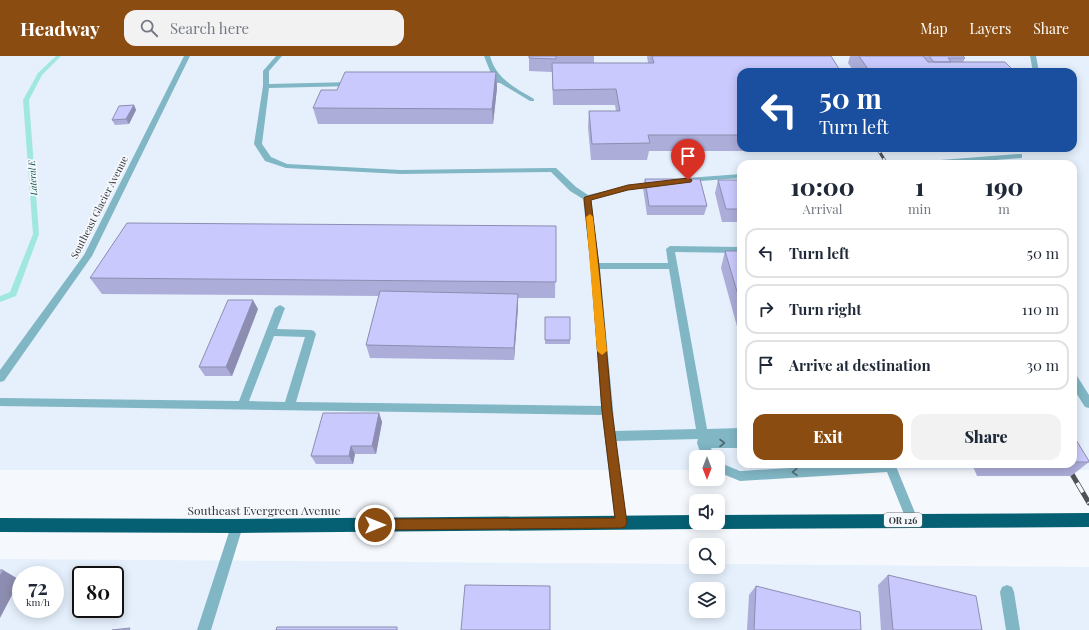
<!DOCTYPE html>
<style>
:root{--surface:#fff;--page:#f2f2f3;--text:#1f2937;--muted:#747a83;--line:#e0e1e3;--accent:#8a4c10}
body{margin:0;font-family:"Playfair Display",serif;background:var(--page);color:var(--text);height:100vh;display:flex;flex-direction:column;font-size:15px;white-space:nowrap}
*{box-sizing:border-box;margin:0}
p{font-size:13px;color:var(--muted)}
.icon{flex:none;width:22px;height:22px;fill:none;stroke:currentColor;stroke-width:2;stroke-linecap:round;stroke-linejoin:round}
.map{position:relative;flex:1;overflow:hidden}
.side{position:absolute;left:737px;top:104px;width:340px;height:308px;display:flex;flex-direction:column;background:var(--surface);border-radius:12px;box-shadow:0 2px 10px #0003}
.side>*{flex:none}
.banner{position:absolute;left:737px;top:12px;width:340px;height:84px;border-radius:12px;box-shadow:0 2px 10px #0003;background:#1a4fa0;color:#fff;overflow:hidden}
.needle{width:26px;rotate:180deg}
.buttons{position:absolute;left:689px;top:394px;display:grid;gap:8px}
.buttons a{display:grid;place-items:center;width:36px;height:36px;border-radius:8px;background:var(--surface);box-shadow:0 2px 10px #0003;font-size:20px}
.speed{position:absolute;left:12px;top:510px;display:flex;gap:8px;font-size:20px;font-weight:700;text-align:center}
.speed>*{display:grid;place-content:center;width:52px;height:52px;border-radius:50%;background:var(--surface);box-shadow:0 2px 10px #0003;line-height:1}
.speed small{font-size:10px;font-weight:400}
.speed .limit{border:2px solid #111;border-radius:6px;background:#fff;color:#111}
.pin{position:absolute;display:grid;place-items:center;width:34px;height:34px;color:#fff;margin:-41px -17px;border-radius:50% 50% 50% 0;rotate:-45deg;box-shadow:0 0 4px #0007}
.pin .icon{rotate:45deg}
.me{position:absolute;width:44px;margin:-22px;rotate:90deg;stroke-linejoin:round;filter:drop-shadow(0 0 3px #0008)}
.turn{display:flex;align-items:center;gap:14px;height:84px;padding:0 16px;font-size:18px}
.turn .icon{width:52px;height:52px;stroke-width:2.5}
.turn b{display:block;font-size:28px;line-height:34px}
.eta{display:flex;justify-content:space-evenly;align-items:center;height:68px;text-align:center}
.eta b{font-size:24px;font-weight:800;line-height:28px}
.primary-button{display:flex;gap:8px;margin-top:auto;padding:8px 16px}
.primary-button a{flex:1;height:46px;border-radius:12px;background:var(--accent);color:#fff;font-size:16px;font-weight:800;line-height:46px;text-align:center}
.primary-button a+a{background:var(--page);color:var(--text)}
ul{padding:0;list-style:none}
li{display:flex;align-items:center;gap:12px;height:50px;margin:0 8px 6px;padding:0 8px;border:2px solid var(--line);border-radius:12px}
li div{flex:1}
li b{display:block;font-size:15px}
li em{font-style:normal}
header{display:flex;align-items:center;gap:24px;box-sizing:border-box;height:56px;padding:0 20px;background:var(--accent);color:#fff}
header strong{font-size:19px}
nav{display:flex;gap:22px;margin-inline-start:auto;font-size:14px}
.search{width:280px;height:36px;background:var(--page);display:flex;align-items:center;gap:10px;box-sizing:border-box;padding:0 14px;border-radius:12px;color:var(--muted);font-size:15px}
.map>svg:first-child{display:block}
.built{fill:#e5f0fc;fill-rule:evenodd}
.lines{fill:none;stroke-linecap:round;stroke-linejoin:round}
.stream{fill:#a0e8de;fill-rule:evenodd}
.minor{fill:#81b6c5;fill-rule:evenodd}
.highway{fill:#056073;fill-rule:evenodd}
.rail-far1-casing{stroke:#505355;stroke-width:3}
.rail-casing{stroke:#505355;stroke-width:5}
.rail-far1{stroke:#f5f9fe;stroke-width:2;stroke-dasharray:6;stroke-linecap:butt}
.rail{stroke:#f5f9fe;stroke-width:3.5;stroke-dasharray:11;stroke-linecap:butt}
.wall{fill:#adadda}
.shaded-wall{fill:#8d8db1}
.building{fill:#c9c9fd;stroke:#8d8db1}
.oneway{stroke:#536970}
.route{fill:#8a4c10;stroke:#5a310a}
.slow{fill:#f59e0b}
.labels{text-anchor:middle;dominant-baseline:central;stroke-width:3.5;stroke-linejoin:round;paint-order:stroke}
.far-water-label{font-size:9px;font-style:italic;fill:#00443e;stroke:#f5f9fe}
.shield{fill:#f5f9fe;stroke:#6e7073;stroke-width:1}
.shield-label{font-size:9px;font-weight:bold;fill:#343638}
.street-label{font-size:10px;fill:#343638;stroke:#f5f9fe}
.near-street-label{font-size:12px;fill:#343638;stroke:#f5f9fe}
</style>
<header>
<strong>Headway</strong>
<div class="search"><svg class="icon" aria-label="search" viewBox="0 0 24 24"><circle cx="10" cy="10" r="6"/><path d="M15 15l6 6"/></svg>Search here</div>
<nav><a>Map</a><a>Layers</a><a>Share</a></nav>
</header>
<div class="map">
<svg width="1089" height="574" viewBox="0 0 1089 574">
<rect width="100%" height="100%" fill="#f5f9fe"/>
<path class="built" d="M0,0H1089V414H718V401H696V414H0ZM741,16H1073V92H741ZM741,108H1073V408H741Z
M0,503L696,508V511H718V508L1089,511V574H0ZM21,519H55V553H21ZM81,519H115V553H81ZM696,533H718V555H696Z"/>
<g class="lines">
<path class="stream" d="M56,0H61L42,19L29,44L39,178L16,240L0,246V240L10,236L33,178L23,44L38,17Z"/>
<path class="minor" d="M184,0H190L92,200L4,325L0,326V314L84,199Z
M276,0H282L269,15V28L353,26L356,28L353,30L269,32L262,88L271,101L287,108L401,114L553,112H556L576,131L588,139L628,130L657,126L661,128L660,130L628,134L591,143L599,207H668L666,193L670,190L741,191V197L675,196L707,373L741,372V382H728H741V392H711L714,401H702L697,387L698,383L616,385L627,467L625,471L621,473L617,471L615,467L602,359L0,350V342L239,345L275,252L280,249L285,252L277,273L311,274L314,275L316,278L296,346L601,350L591,210L583,143L570,135L551,116L401,118L286,112L265,105L254,88L263,30V15ZM600,213H669L696,373L615,375ZM274,280L305,281L285,346L249,345Z
M484,0H490C496,23 516,32 534,43V45H530L500,27L481,26V24L496,23L490,15Z
M1030,0H1036L1039,16H1033Z
M1019,98H1022V102L944,108H910L914,106Z
M741,118V122L687,126L683,124L687,122Z
M1073,319L1077,320L1089,339V352L1085,351L1073,332Z
M718,406L740,415L853,408H895L918,464L916,468L912,470L908,468L887,416L740,425L718,416Z
M237,464L241,466L243,470L211,574H197L231,470L233,466Z
M1007,529L1012,531L1014,536L1020,574H1006L1000,536L1002,531Z"/>
<path class="highway" d="M1089,457V471L718,473L713,471L711,467H718V459Z
M696,459V467H703L701,471L696,473L237,477L0,476V462L237,463Z"/>
<g class="rail-far1-casing">
<path id="rail-far1" d="M877,92L887,108"/>
</g>
<g class="rail-casing">
<path id="rail" d="M1066,408L1089,447"/>
</g>
<use href="#rail-far1" class="rail-far1"/>
<use href="#rail" class="rail"/>
</g>
<path class="wall" d="M529,0H594V7H648L647,0H831L741,16V92H771V93H757L756,95H649L647,104H591L588,71L589,55H616L615,49H553L552,16L529,15Z
M850,0H963L965,2L963,6L1015,16H854L848,7Z
M496,16L497,32L493,68H318L313,52L337,34Z
M134,49L136,54L129,68L115,69L112,64Z
M645,123L707,150L704,159H647L643,132Z
M718,124H741V166H722L715,137Z
M556,170L555,242H518V251L514,304L370,302L366,289L379,240L102,238L90,222Z
M725,195H741V285L721,212Z
M258,253L232,320H205L199,311Z
M545,261L570,284V288H545Z
M379,357L382,366L376,398H355L353,408H316L311,400Z
M1073,379L1089,405V406L1071,420H977L972,408H1073Z
M888,519L982,574H881L878,529Z
M756,530L861,574H747L749,539Z"/>
<path class="shaded-wall" d="M496,16L497,32L493,68L492,53Z
M134,49L136,54L129,68L126,63Z
M518,238V251L514,304V292Z
M253,244L258,253L232,320L226,311Z
M379,357L382,366L376,398L372,390Z
M351,390L355,398L353,408L349,400Z
M3,514L20,524L0,562V520Z"/>
<path class="building" d="M529,0H556V3L529,2Z
M652,0H831L841,16H741V79H648L650,87L592,88L589,55H620L616,33L553,34L552,7H654Z
M859,0H923L928,6H1005L1015,16H870Z
M929,0H963L965,2H948L951,6H934Z
M345,16H496L492,53L313,52L321,34H337Z
M134,49L126,63L112,64L119,50Z
M645,123H700L707,150H649Z
M718,124H741V153H726Z
M127,167L556,170V226L90,222Z
M725,195H741V249Z
M380,235L518,238L514,292L366,289Z
M228,244H253L226,311H199Z
M545,261H570V284H545Z
M323,357H379L372,390H351L349,400H311Z
M1073,379L1089,405V406H1073Z
M0,514H3L0,520Z
M888,519L976,540L982,574H893Z
M465,529L550,530V574H461Z
M756,530L860,556L861,574H754Z
M277,571H397V574H276Z
M130,572L129,574H112Z"/>
<defs><path id="oneway-chevron" d="M-2-3.5L2.5 0L-2 3.5" fill="none" stroke-width="1.6" stroke-linecap="round" stroke-linejoin="round"/></defs>
<g class="oneway">
<use href="#oneway-chevron" transform="translate(722 387)"/>
<use href="#oneway-chevron" transform="translate(795 416) rotate(177)"/>
</g>
<path class="route" d="M688,122L692,124L691,126L628,134L591,144L599,210L612,355L627,467L625,471L621,472L375,474L371,472L369,469L371,465L375,463L615,462L602,355L591,210L584,142L585,141L628,129Z"/>
<path class="slow" d="M590,158L593,161L607,295L602,299L597,295L586,161Z"/>
<g class="labels">
<g class="far-water-label">
<text transform="translate(32 122) rotate(-94)">Lateral E</text>
</g>
<rect class="shield" x="884" y="457" width="38" height="14" rx="3"/>
<g class="shield-label">
<text x="903" y="464">OR 126</text>
</g>
<g class="street-label">
<text transform="translate(99 151) rotate(-63)">Southeast Glacier Avenue</text>
</g>
<g class="near-street-label">
<text x="264" y="454">Southeast Evergreen Avenue</text>
</g>
</g>
</svg>
<div class="buttons">
<a><svg class="needle" viewBox="-14 -14 28 28"><path d="M0-13l5 13h-10z" fill="#e53935"/><path d="M0 13l5-13h-10z" fill="#747a83"/></svg></a>
<a><svg class="icon" aria-label="sound" viewBox="0 0 24 24"><path d="M4 9h4l5-4v14l-5-4H4zM17 9q2 3 0 6"/></svg></a>
<a><svg class="icon" aria-label="search" viewBox="0 0 24 24"><circle cx="10" cy="10" r="6"/><path d="M15 15l6 6"/></svg></a>
<a><svg class="icon" aria-label="layers" viewBox="0 0 24 24"><path d="M12 4l9 5-9 5-9-5zM3 14l9 5 9-5"/></svg></a>
</div>
<div class="speed"><div>72<small>km/h</small></div><div class="limit">80</div></div>
<div class="pin" style="left:688px;top:124px;background:#d93025"><svg class="icon" aria-label="arrive" viewBox="0 0 24 24"><path d="M6 21V4h12l-3 4 3 4H6"/></svg></div>
<svg class="me" style="left:375px;top:469px" viewBox="-20 -20 40 40"><circle r="17" fill="#8a4c10" stroke="#fff" stroke-width="3"/><path d="M0-11L8 9 0 5-8 9z" fill="#fff"/></svg>
<div class="banner">
<div class="turn"><svg class="icon" aria-label="left" viewBox="0 0 24 24"><path d="M17 20v-9H6M10 6l-5 5 5 5"/></svg><div><b>50 m</b>Turn left</div></div>
</div>
<section class="side">
<div class="eta">
<div><b>10:00</b><p>Arrival</p></div>
<div><b>1</b><p>min</p></div>
<div><b>190</b><p>m</p></div>
</div>
<ul>
<li><svg class="icon" aria-label="left" viewBox="0 0 24 24"><path d="M17 20v-9H6M10 6l-5 5 5 5"/></svg><div><b>Turn left</b></div><em>50 m</em></li>
<li><svg class="icon" aria-label="right" viewBox="0 0 24 24"><path d="M7 20v-9h11M14 6l5 5-5 5"/></svg><div><b>Turn right</b></div><em>110 m</em></li>
<li><svg class="icon" aria-label="arrive" viewBox="0 0 24 24"><path d="M6 21V4h12l-3 4 3 4H6"/></svg><div><b>Arrive at destination</b></div><em>30 m</em></li>
</ul>
<div class="primary-button"><a>Exit</a><a>Share</a></div>
</section>
</div>
